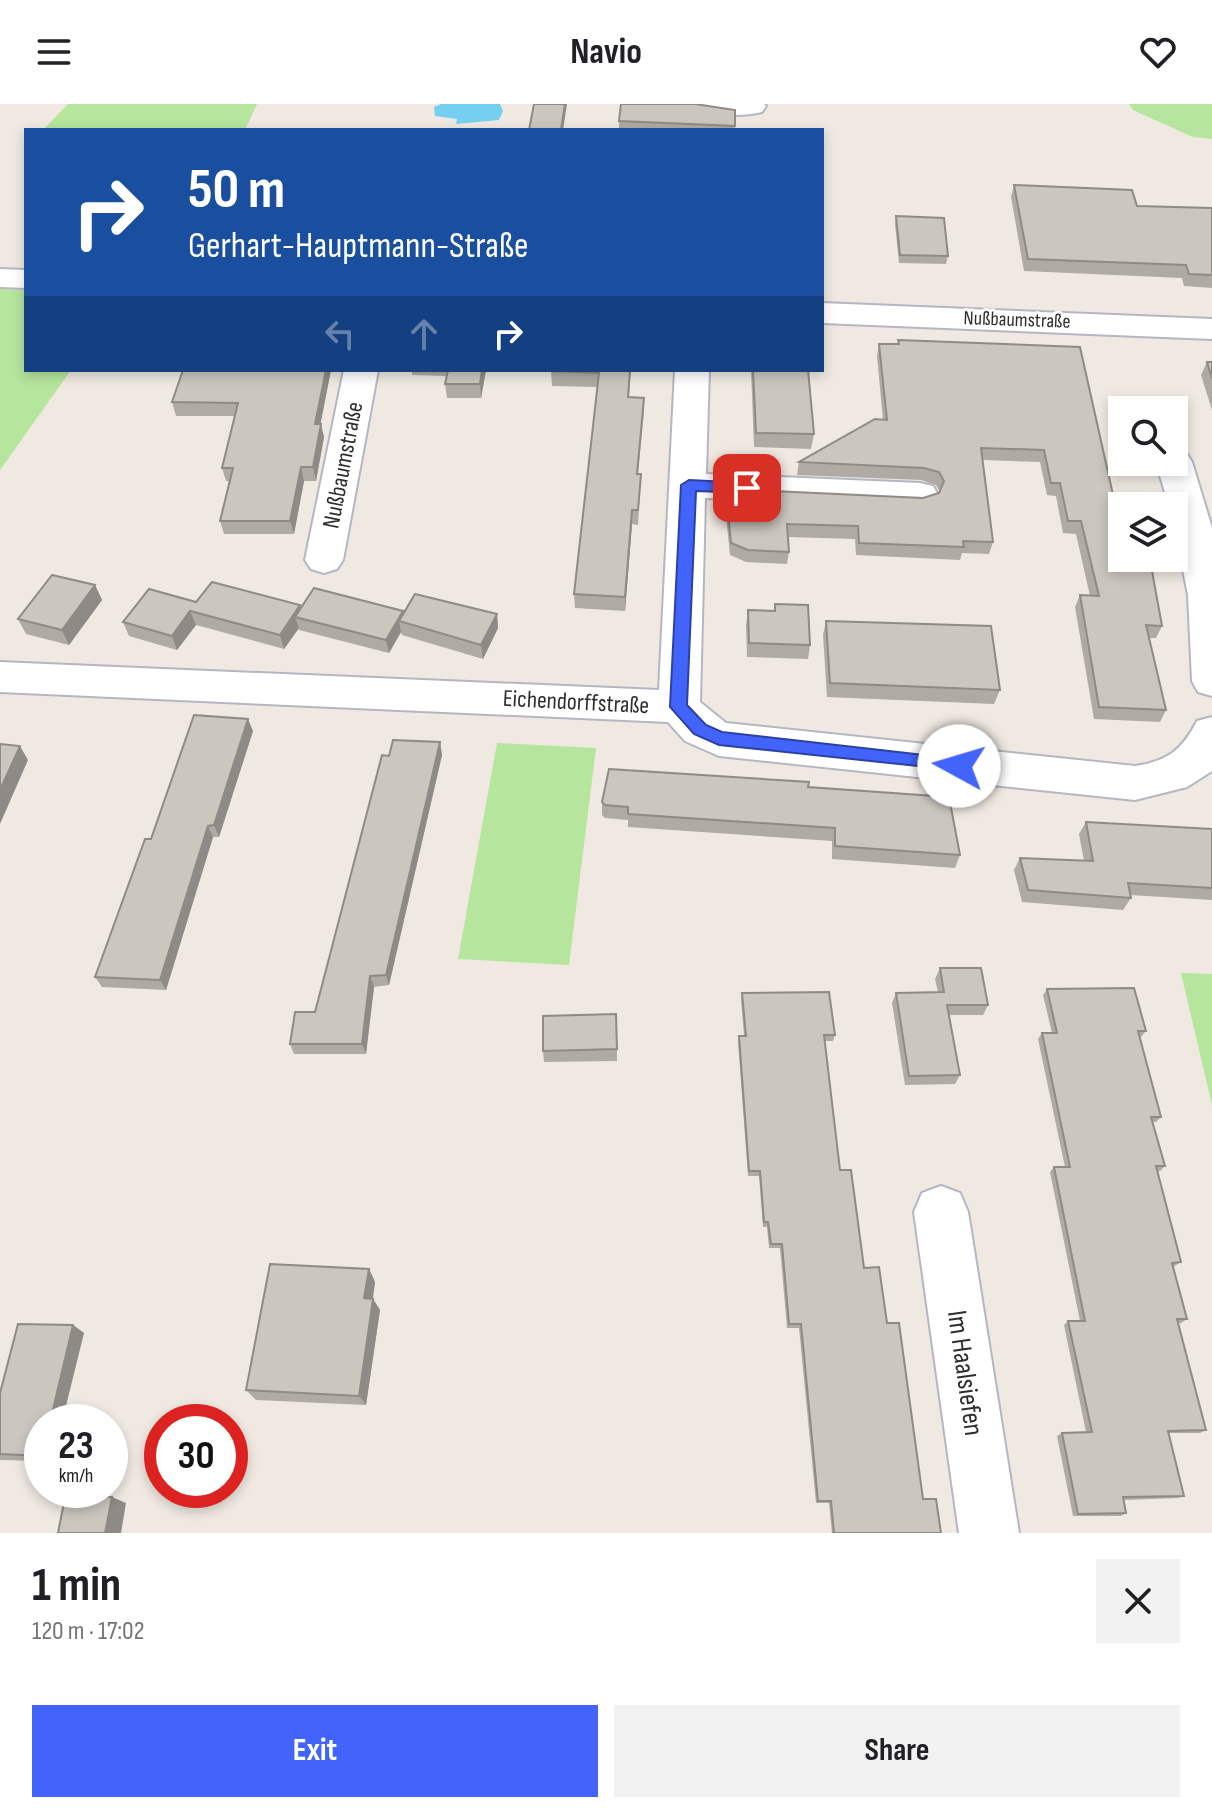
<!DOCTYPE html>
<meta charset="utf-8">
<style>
:root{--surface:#fff;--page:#f2f2f2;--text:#202124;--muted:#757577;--accent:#4264fb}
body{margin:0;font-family:"Sofia Sans Condensed",sans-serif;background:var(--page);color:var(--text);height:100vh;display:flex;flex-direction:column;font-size:30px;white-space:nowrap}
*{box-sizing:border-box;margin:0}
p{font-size:26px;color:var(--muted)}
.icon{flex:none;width:44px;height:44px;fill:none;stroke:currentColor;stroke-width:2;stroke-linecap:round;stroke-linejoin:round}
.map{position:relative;height:1429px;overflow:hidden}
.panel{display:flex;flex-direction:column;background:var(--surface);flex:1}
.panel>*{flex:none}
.hud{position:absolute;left:24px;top:24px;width:800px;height:244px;border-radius:0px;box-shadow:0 4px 12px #0003;background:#1a4fa0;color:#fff;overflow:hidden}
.controls{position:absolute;left:1108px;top:292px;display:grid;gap:16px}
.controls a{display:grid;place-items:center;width:80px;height:80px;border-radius:0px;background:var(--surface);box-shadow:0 4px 12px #0003;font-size:40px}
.speed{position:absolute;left:24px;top:1300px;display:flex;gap:16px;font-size:40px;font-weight:700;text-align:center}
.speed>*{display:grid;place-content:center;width:104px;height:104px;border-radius:50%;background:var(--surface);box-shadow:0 4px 12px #0003;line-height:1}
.speed small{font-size:20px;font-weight:400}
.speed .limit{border:12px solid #d22;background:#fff;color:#111}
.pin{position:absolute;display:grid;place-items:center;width:68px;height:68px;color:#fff;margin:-34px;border-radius:16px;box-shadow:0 4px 12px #0006}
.me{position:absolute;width:88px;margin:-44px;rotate:276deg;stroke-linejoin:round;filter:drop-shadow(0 0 6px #0008)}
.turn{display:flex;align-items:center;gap:28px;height:168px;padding:0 32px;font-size:36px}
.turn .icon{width:104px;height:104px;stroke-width:2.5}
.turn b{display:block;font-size:56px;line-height:68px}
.lanes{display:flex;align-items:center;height:76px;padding:0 32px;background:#0003;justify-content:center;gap:40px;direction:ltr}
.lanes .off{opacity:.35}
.round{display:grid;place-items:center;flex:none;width:84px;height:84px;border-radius:0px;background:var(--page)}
.head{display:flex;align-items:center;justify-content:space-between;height:136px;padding:0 32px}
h1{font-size:48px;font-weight:700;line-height:60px}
.cta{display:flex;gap:16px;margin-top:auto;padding:16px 32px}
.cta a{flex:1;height:92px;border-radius:0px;background:var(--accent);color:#fff;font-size:32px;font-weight:700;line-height:92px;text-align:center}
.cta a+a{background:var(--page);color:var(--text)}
header{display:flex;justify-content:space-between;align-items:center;height:104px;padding:0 32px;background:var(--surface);font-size:36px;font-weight:700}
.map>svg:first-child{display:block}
.green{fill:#b6e59e}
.water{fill:#75cff0}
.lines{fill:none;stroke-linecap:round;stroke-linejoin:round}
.minor-casing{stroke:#b4b7c1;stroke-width:4}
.minor{fill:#fff;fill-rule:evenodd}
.wall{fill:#afaba4}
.shaded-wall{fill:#8e8b86}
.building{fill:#cbc7bf;stroke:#8e8b86;stroke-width:2}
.route{fill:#4264fb;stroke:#2b41a3;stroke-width:2}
.labels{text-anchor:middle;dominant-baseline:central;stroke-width:6;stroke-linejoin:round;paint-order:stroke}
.far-street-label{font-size:20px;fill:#2e2e2e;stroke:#fff}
.street-label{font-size:24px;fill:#2e2e2e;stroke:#fff}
.near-street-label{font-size:28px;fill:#2e2e2e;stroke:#fff}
</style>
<header><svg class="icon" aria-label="menu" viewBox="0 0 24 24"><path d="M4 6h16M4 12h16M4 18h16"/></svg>Navio<svg class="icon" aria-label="heart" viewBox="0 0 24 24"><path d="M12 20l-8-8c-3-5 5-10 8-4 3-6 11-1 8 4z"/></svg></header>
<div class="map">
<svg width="1212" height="1429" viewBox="0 0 1212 1429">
<rect width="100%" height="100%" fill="#efe9e1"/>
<path class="green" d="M68,0H257L245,26H43Z
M1129,0H1212V35L1193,33L1133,6Z
M0,185L26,186V266H71L0,366Z
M497,639L596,644L569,861L458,855Z
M1181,869L1212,870V1001Z"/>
<path class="water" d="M441,0H500L503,7L499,16L456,20L457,15L435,12L434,3Z"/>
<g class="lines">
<g class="minor-casing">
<path id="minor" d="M692,0H764L766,2L762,8C742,13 716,11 696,6Z
M0,165L26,166V184L0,183Z
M822,199L1212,215V235L822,219Z
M344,266H378L343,456L337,465L324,469L311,465L305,456Z
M675,266H709L706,370L920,379L933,382L938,391L933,400L920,403L705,394L700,598L726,619L1135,662C1168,657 1182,646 1197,617L1212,613V667L1187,683L1135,696L719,652L685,637L668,618L0,588V558L659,586Z
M1174,346L1187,350L1192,358L1212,424V592L1198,588L1192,577L1188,491L1174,421V402H1169L1156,358H1174Z
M941,1082L960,1089L968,1108L1019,1429H959L914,1108L922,1089Z"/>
</g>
<use href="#minor" class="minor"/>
</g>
<path class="wall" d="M696,1L735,6V26L619,25V17Z
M1014,81L1137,102L1212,104V184L1184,182L1182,174L1024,167L1011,93Z
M896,112L948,152L946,160L899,159L895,120Z
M898,236L1114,395L1162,522L1156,534H1149L1166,606L1160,618L1094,615L1075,503L1080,491L1090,492L1076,430L1063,429L1056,392L1047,391L1040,358L983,356L993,438L989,450L962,449L960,456L856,451L855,435L788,433L789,448L787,460L746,458L730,451L726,412L727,399L923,394L939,389L940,388L936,381L921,376L797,371L799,358L883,316L877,252L879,240H898Z
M1207,258H1212V306L1201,271Z
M331,266L320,320L324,333L316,377H304L294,430H224L220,417L229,377H226L222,364L235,312H176L172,298Z
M412,266H486L481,294H447L445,280L447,272L412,271Z
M551,266H631L629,293L644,308L638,370H641L638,421L632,420L625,507L575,504L574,490L597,283L552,282Z
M751,266H808L814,330L811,345L754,343Z
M95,481L102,496L69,541L26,530L18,515Z
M196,498L403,507V510H497L498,524L483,555L402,531L401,528L389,549L299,526V524L284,545L196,521L177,546L129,532L123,518Z
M775,500L810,541L808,555L747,553L746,521L748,506L774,507Z
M826,517L1000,586L994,600L827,593L823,531Z
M253,627L219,733H213L166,886L102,883L95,873L151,735Z
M440,638L442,651L389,881L374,883L366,950H294L290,940L315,908L389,652Z
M808,683L960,751L955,764L832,755V737L628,723V716L605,714L602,711V698Z
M1086,718L1212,725V796L1130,791L1131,794L1123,806L1022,798L1014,766L1020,754L1084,757L1079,730Z
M940,864L988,901L983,911H949L960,971L955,980L905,981L892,899L896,889L938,888L935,875Z
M1047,885L1146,927L1141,933H1139L1161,1013L1156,1018H1153L1165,1062L1160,1067H1157L1181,1158L1173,1163L1187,1215L1181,1219H1178L1206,1326L1200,1329H1169L1184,1392L1178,1394L1124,1396L1126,1409L1121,1412H1073L1057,1332L1062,1329L1086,1328L1064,1221L1068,1217H1080L1050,1068L1054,1063H1065L1038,935L1042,929H1052L1043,891Z
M742,889L835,931L833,937H825L840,1066L864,1164L887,1219L923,1395L941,1429H832L829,1399H816L799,1224H787L780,1144H769L767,1123H763L759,1072H748L738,938L739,932H744L741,895Z
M617,945V957L544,958L543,947Z
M369,1165L375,1178L373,1195L380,1206L366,1301L256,1296L246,1286Z
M73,1221L84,1229L42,1318V1357L0,1356V1289Z"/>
<path class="shaded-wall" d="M565,0H567L563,26H561Z
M326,266H331L318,333L315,320Z
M482,266H486L481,294L480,280Z
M321,320L324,333L316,377L313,363Z
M301,363L304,377L294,430L290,417Z
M632,406V420L625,507V493Z
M95,481L102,496L69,541L62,526Z
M300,501L304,515L295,513L299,524L284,545L280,531Z
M190,507L196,521L177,546L172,532Z
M403,507L405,519L399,517L401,528L389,549L386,536Z
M497,510L498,524L483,555L481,541Z
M248,615L253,627L219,733L214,721Z
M440,638L442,651L389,881L386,871Z
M20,642L28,656L0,720V686Z
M208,722L213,733L166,886L160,876Z
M370,872L374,883L366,950L362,940Z
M369,1165L375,1178L371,1205L364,1194Z
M373,1195L380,1206L366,1301L359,1292Z
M73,1221L84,1229L62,1318H50Z
M112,1393L126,1399L121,1429H105Z"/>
<path class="building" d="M534,0H565L561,26H529Z
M621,0H695L735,6V22L619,17Z
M1014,81L1132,86L1137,102L1212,104V171L1189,170L1186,161L1028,155Z
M896,112L944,114L948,152L900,151Z
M898,236L1080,243L1114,395L1135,396L1136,402H1122V454H1149L1152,467L1162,522L1146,521L1166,606L1099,603L1080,491L1099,492L1081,417H1068L1060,379H1051L1044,346L981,344L993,438L963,437L964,443L859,439L858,422L787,420L789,448L748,446L731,439L727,399L750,386L923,394L939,389L944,377L939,368L924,364L799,358L875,315L887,316L879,240H899Z
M1207,258H1212V274Z
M183,266H326L315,320H321L313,363H301L290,417H220L233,364H222L238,299L172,298Z
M448,266H482L480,280H445Z
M551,266H630L628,293L644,294L637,370H641L638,406H632L625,493L574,490L599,269L551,267Z
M753,266H808L814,330L756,329Z
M52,471L95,481L62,526L18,515Z
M212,478L300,501L280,531L190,507L172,532L123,518L149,485L196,498Z
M314,484L403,507L386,536L295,513Z
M415,490L497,510L481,541L399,517Z
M775,500L808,501L810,541L749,539L748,506L775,507Z
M826,517L991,522L1000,586L830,579Z
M194,611L248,615L214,721L208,722L160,876L95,873L145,735H151Z
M393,636L440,638L386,871L370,872L362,940H290L295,908H315L382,651L389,652Z
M0,640L20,642L0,686Z
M609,665L809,678L808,683L949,693L960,751L835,742V724L628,710V703L605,701L602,698Z
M1086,718L1212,725V784L1128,779L1131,794L1028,786L1020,754L1093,757Z
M940,864H981L988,901H947L960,971L909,972L896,889L944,888Z
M1134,884L1146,927H1138L1161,1013H1151L1165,1062H1156L1181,1158L1172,1159L1187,1215H1177L1206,1326L1168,1327L1184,1392L1123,1393L1126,1409L1078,1410L1062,1329L1092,1328L1068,1217H1085L1054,1063H1070L1042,929H1057L1047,885Z
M829,888L835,931H824L840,1066H851L864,1164L879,1163L887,1219H899L923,1395H936L941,1429H834L831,1397H818L801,1220H789L782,1140H771L768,1118H764L760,1067H749L739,932H746L742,889Z
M616,910L617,945L543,947V912Z
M270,1160L369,1165L364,1194L373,1195L359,1292L246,1286Z
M18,1220L73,1221L50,1318H42V1352L0,1350V1289Z
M65,1393H112L105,1429H58Z"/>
<path class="route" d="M689,376L747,379L754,384L747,389L696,387L687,601L706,621L722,628L959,655L965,657V667L719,641L694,630L670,603L681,381Z"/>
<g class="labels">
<g class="far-street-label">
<text transform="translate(1017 216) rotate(2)">Nußbaumstraße</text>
</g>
<g class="street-label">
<text transform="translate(343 361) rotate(-79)">Nußbaumstraße</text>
<text transform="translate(576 598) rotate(3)">Eichendorffstraße</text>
</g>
<g class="near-street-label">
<text transform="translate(965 1269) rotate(82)">Im Haalsiefen</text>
</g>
</g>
</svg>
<div class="controls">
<a><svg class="icon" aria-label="search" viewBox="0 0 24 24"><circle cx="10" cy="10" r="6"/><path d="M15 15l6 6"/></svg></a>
<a><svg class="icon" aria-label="layers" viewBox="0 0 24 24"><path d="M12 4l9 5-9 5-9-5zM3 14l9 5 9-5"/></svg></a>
</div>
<div class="speed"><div>23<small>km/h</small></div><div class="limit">30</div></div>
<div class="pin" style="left:747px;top:384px;background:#d93025"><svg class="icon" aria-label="arrive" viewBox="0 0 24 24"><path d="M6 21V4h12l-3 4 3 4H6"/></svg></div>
<svg class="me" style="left:959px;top:662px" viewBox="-20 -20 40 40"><circle r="19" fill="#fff"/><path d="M0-13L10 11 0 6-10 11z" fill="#4264fb"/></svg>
<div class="hud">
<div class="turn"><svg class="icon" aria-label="right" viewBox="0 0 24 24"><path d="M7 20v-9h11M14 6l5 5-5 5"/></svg><div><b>50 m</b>Gerhart-Hauptmann-Straße</div></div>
<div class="lanes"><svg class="icon off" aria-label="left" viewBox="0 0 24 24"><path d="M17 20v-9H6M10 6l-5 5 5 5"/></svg><svg class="icon off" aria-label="ahead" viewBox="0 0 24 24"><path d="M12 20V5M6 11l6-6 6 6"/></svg><svg class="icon" aria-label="right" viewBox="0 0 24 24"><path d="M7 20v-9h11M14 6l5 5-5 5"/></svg></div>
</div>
</div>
<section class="panel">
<div class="head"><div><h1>1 min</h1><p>120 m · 17:02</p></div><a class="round"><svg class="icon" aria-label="close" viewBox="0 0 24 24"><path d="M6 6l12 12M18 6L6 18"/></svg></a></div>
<div class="cta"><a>Exit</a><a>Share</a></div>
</section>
